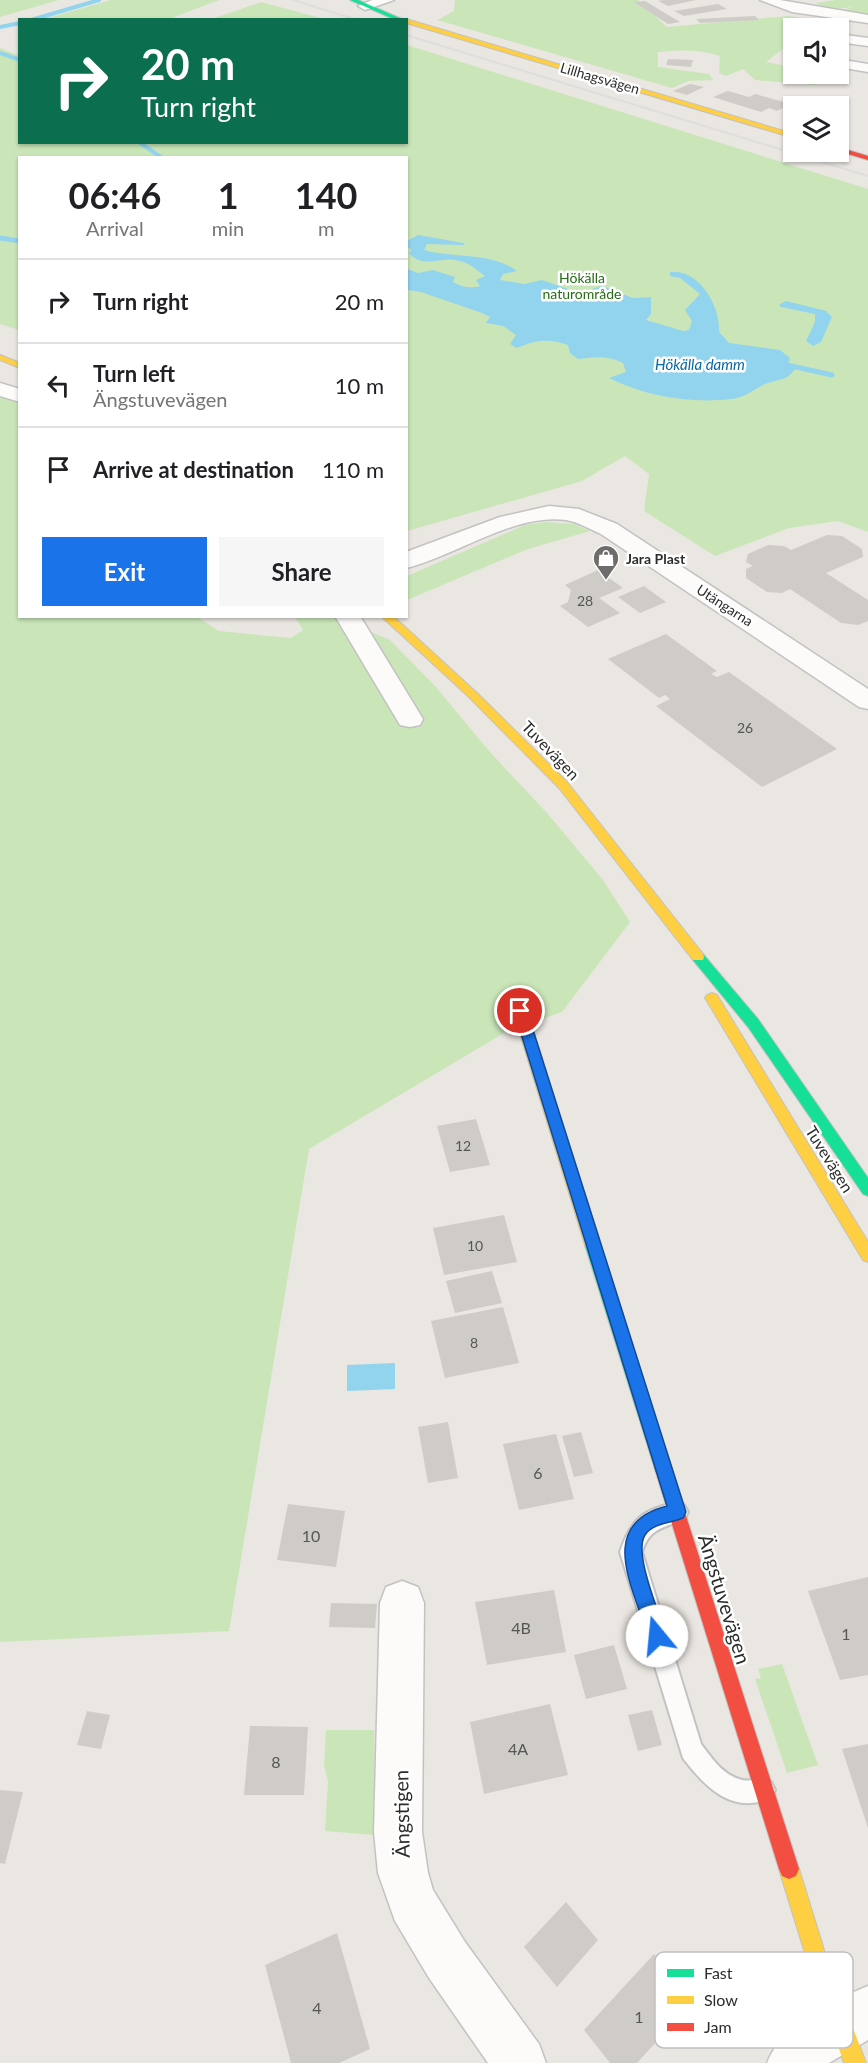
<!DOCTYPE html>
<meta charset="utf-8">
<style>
:root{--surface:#fff;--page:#f6f6f6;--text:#202124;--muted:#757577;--line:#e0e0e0;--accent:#1a73e8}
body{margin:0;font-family:Lato,sans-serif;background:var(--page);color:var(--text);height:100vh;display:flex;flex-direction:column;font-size:22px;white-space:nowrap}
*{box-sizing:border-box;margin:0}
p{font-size:20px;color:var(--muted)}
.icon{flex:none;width:33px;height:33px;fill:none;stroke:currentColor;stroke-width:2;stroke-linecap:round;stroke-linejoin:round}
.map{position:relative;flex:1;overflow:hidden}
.sheet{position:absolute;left:18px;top:156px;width:390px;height:462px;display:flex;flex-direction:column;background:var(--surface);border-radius:0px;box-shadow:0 2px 4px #0004}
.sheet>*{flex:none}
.hud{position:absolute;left:18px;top:18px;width:390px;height:126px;border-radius:0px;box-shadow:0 2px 4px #0004;background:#0b6e4f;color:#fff;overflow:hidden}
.buttons{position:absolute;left:783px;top:18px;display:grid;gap:12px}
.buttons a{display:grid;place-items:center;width:66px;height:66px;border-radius:0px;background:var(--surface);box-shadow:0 2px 4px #0004;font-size:30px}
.pin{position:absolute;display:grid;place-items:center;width:51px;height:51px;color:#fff;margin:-26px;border:3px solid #fff;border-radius:50%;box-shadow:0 2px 6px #0007}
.me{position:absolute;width:66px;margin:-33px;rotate:343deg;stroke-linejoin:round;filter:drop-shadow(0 0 4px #0008)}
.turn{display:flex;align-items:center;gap:21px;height:126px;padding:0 24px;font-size:27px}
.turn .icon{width:78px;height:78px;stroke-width:2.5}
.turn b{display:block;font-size:42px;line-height:51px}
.eta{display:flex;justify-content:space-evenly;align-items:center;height:102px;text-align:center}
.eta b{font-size:36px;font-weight:700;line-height:42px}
.action{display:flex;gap:12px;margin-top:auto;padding:12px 24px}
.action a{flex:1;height:69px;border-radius:0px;background:var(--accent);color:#fff;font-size:24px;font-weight:700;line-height:69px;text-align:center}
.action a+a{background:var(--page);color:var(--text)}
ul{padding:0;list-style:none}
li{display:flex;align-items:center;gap:18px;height:84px;padding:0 24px;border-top:2px solid var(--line)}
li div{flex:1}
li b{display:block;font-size:22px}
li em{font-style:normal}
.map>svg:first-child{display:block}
.green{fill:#cae6b9}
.water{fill:#92d3ee}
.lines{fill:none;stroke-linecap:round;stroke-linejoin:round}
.stream-far1{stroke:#92d3ee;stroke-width:4}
.stream{stroke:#92d3ee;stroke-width:5}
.building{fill:#cfccc8}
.lane-casing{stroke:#c3c2c2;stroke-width:4}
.street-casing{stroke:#c3c2c2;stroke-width:3}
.fast-casing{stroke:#c3c2c2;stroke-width:2}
.slow-casing{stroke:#c3c2c2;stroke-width:2}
.jam-casing{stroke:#c3c2c2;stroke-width:2}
.lane{fill:#fcfbfa;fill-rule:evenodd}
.street{fill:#fcfbfa;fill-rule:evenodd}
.fast{fill:#16e098;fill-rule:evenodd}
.slow{fill:#ffcf43;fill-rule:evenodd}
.jam{fill:#f24e42;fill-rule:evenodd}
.rail{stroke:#dededf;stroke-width:2}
.route{fill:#1a73e8;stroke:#114b97;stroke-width:1.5}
.labels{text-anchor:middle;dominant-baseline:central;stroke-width:5;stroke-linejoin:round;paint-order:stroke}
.far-street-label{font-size:14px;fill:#2c2c2c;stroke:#fff}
.far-park-label{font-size:14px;fill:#266d17;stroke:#fff}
.far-poi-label{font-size:14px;font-weight:bold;fill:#2c2c2c;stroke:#fff;text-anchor:start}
.number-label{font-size:14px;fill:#565655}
.far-water-label{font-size:15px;font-style:italic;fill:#0868a4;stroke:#fff}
.street-label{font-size:16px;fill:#2c2c2c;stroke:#fff}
.near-number-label{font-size:16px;fill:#565655}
.near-street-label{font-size:20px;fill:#2c2c2c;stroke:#fff}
.key{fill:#fff;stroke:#c0c0c0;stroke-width:1.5}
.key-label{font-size:16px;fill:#2c2c2c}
</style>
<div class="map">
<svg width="868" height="2063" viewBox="0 0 868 2063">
<rect width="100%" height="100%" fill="#eae6e1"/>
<path class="green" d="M0,0H59L0,17Z
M111,0H219L169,19H44Z
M455,0H638L667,27L788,16L821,20L809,28H794L793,41L766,62L793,67L794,74H835L815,85L755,80L743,69L726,76L719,73L720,56C700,49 679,50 658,52V67L709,74L713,80L688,81L672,88L437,20L454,11Z
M835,0H868V15L840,11L852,7L829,10L816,3Z
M261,2L324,19H212Z
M407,45L868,189V532L838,521L789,528L715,556L644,511L649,474L625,456L582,481L407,531L406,158H20L19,330L0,324V48L19,56L20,142H406Z
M0,396L19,402L20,616L197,617L219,631L291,638L303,630L295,617H336L390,640L435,686L489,751L547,813L603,880L630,922L562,1012L509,1030L309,1149L229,1631L0,1642Z
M545,522L574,524L590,531L528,549L407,600V576L525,525Z
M782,1664L818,1765L787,1773L755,1679L761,1678L758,1669Z
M326,1730H374L375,1835L325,1831L328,1781L324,1766Z"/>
<path class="water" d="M418,235L463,243L465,245L427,244L424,250C455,259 489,251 517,271L503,274L500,280L524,284L542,280L568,289L589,290L602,286L633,298L651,297V314L646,320L683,331L689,330L692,321L685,310L700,294L680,278L670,276V272C699,268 721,307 719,332L729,343L780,350L790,358L788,364L796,367C789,381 778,379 765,384C754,389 745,398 731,399C692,404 644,396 609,378L626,372L623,363C608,355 594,357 578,359L570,353L568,345C549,338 534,340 517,348L510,344L516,335L503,326L486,323L490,317L482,313L421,292L407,290V269L418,273L433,270L455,277L453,282C461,287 471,289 480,286L476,280L485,276C474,268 469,262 455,260C440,257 422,269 409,253L412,250L407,247V241Z
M786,301L826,311L832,317L821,342L813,346L806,341L815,322V314L781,307L779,305Z
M395,1363V1389L347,1391V1365Z"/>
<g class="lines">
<path class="stream-far1" d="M31,20L99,0
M0,27L20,23
M0,53L20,60
M139,142L162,158"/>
<path class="stream" d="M0,238L20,241
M787,365L832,375"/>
</g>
<path class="building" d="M696,0L668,6L658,1L664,0Z
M645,1L680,22L668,24L634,2Z
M718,4L727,9L684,16L674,11Z
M755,16L759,20L700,23L696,19Z
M668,59L693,60L691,67L666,65Z
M690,84L704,87L687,95L673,91Z
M728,91L749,97L755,94L791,104L777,111L769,108L761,112L713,97Z
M827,535L842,536L862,549L863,557L826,573L868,600V621L858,625L841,623L790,589L782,593L767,592L746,578V569L753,566L746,562L748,554L768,545L784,546L791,550Z
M598,570L623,588L599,598L620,613L588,627L560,606L568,602L571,590L565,585Z
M644,586L666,602L640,613L618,597Z
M666,634L717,671L711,674L717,677L729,672L837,749L762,787L656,706L670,699L665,695L659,698L608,659Z
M476,1119L490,1165L450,1172L437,1126Z
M504,1215L517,1262L444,1275L433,1228Z
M492,1271L502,1303L455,1313L446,1281Z
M503,1307L519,1363L445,1378L431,1321Z
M448,1422L458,1478L428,1483L418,1427Z
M581,1432L593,1473L574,1477L562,1436Z
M556,1434L574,1499L519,1510L503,1444Z
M288,1504L345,1511L336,1567L277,1560Z
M868,1577V1675L840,1680L808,1591Z
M554,1590L566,1652L487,1665L475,1602Z
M331,1603L377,1604L375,1628L329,1627Z
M614,1645L627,1689L586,1699L574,1655Z
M550,1704L568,1775L484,1794L470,1722Z
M652,1710L662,1745L638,1751L628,1715Z
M87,1711L110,1715L101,1749L77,1745Z
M250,1726L308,1727L304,1795H244Z
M868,1744V1828L842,1749Z
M0,1790L23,1792L5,1864L0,1863Z
M566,1902L598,1940L557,1987L524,1947Z
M337,1933L370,2049L339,2063H291L265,1965Z
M654,1954L693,2002L637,2063H610L584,2030Z"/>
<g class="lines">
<g class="lane-casing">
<path id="lane" d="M677,1502L684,1505L688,1512L684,1519C664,1528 649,1528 642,1552L701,1744C711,1757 722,1774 739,1779C749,1783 760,1777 771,1782L775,1790L771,1798C732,1815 705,1787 683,1758L620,1552C632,1517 642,1511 677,1502Z"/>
</g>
<g class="street-casing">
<path id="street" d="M372,0H394L365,10L358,6Z
M760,0H780L868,15V23L792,12Z
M838,34L868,38V46L838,42Z
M838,59L868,64V72L838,67Z
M0,383L20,389V402L0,396Z
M549,506L579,509L617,524L868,689V709L859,707L601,534C590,529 578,522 566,520C514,513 456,556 406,568V552L500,517Z
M335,616H360L423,719L420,725L410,727L400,725Z
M402,1581L418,1587L424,1603L422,1832L428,1873L433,1890L465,1942L539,2044L546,2063H488L429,1978L395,1921L378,1873L374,1832L380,1603L386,1587Z
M868,1986V2040L829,2063H767C784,2021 828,2003 868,1986Z"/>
</g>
<g class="fast-casing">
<path id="fast" d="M350,0H358L404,20H396Z
M698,952L703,954L758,1019L868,1178V1196L863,1194L748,1027L693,960L692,957Z
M593,1239L598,1240L601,1245L670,1466L668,1472L662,1474L656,1472L654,1466L585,1245L588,1240Z"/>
</g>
<g class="slow-casing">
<path id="slow" d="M406,19L794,134V138L406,23Z
M0,355L20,363V368L0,360Z
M381,616H393L477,693L567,782L703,954L704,957L703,960H693L559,788L469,697Z
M712,993L717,995L868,1242V1262L863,1260L707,1001L705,998L707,995Z
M520,1006L527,1011L601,1245L598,1250L593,1251L588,1250L585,1245L513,1011Z
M789,1859L796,1862L799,1869L824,1950L866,2063H844L804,1950L779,1869L782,1862Z"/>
</g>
<g class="jam-casing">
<path id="jam" d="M838,147L868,156V160L838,151Z
M662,1458L668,1460L670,1466L799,1869L796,1876L789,1879L782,1876L779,1869L654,1466L656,1460Z"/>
</g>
<use href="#lane" class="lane"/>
<use href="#street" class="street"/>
<use href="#fast" class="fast"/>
<use href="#slow" class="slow"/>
<use href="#jam" class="jam"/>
<path class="rail" d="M293,0L357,20
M406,35L868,176"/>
</g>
<path class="route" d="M520,1006L527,1011L686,1512L683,1518C671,1523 653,1523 645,1535C633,1553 660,1614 666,1636L663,1642L657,1645L650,1642L648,1636C633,1587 596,1524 667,1506L514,1011Z"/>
<defs>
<g id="shop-pin" transform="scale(1.35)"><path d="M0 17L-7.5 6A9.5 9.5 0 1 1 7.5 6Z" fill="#6e6d6b" stroke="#fff"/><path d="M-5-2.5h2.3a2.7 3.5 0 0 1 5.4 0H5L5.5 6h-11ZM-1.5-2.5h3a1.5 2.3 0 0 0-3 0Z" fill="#fff"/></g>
</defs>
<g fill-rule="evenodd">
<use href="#shop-pin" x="606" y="558"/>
</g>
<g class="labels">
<g class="far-street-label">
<text transform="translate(600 78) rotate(16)">Lillhagsvägen</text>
<text transform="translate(725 605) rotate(33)">Utängarna</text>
</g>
<g class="far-park-label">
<text x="582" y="277">Hökälla<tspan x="582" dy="16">naturområde</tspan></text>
</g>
<g class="far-poi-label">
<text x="626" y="558">Jara Plast</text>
</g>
<g class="number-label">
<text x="585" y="600">28</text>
<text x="745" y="727">26</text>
<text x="463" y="1145">12</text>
<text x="475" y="1245">10</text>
<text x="474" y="1342">8</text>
</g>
<g class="far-water-label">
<text x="700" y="364">Hökälla damm</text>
</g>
<g class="street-label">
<text transform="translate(551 750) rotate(46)">Tuvevägen</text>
<text transform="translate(830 1159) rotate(58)">Tuvevägen</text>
</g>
<g class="near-number-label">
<text x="538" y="1472">6</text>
<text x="311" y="1535">10</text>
<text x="521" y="1627">4B</text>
<text x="846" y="1633">1</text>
<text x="518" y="1748">4A</text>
<text x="276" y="1761">8</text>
<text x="317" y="2007">4</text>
<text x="639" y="2016">1</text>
</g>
<g class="near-street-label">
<text transform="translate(725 1599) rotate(73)">Ängstuvevägen</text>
<text transform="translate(401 1814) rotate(-91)">Ängstigen</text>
</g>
</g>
<rect x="655" y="1952" width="198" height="96" rx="9" class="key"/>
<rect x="667" y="1969" width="27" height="8" fill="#16e098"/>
<rect x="667" y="1996" width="27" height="8" fill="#ffcf43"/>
<rect x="667" y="2023" width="27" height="8" fill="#f24e42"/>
<g class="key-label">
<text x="704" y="1979">Fast</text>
<text x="704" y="2006">Slow</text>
<text x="704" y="2033">Jam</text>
</g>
</svg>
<div class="buttons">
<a><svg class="icon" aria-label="sound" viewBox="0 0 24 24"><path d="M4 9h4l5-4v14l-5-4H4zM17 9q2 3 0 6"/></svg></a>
<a><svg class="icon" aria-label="layers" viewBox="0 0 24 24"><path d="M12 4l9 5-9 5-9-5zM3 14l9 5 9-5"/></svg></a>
</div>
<div class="pin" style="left:520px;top:1011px;background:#d93025"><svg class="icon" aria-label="arrive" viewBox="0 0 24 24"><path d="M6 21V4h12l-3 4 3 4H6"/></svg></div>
<svg class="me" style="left:657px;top:1636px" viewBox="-20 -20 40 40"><circle r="19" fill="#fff"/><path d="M0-13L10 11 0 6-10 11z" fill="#1a73e8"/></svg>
<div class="hud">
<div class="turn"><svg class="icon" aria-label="right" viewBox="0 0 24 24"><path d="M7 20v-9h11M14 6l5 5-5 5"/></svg><div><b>20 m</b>Turn right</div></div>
</div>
<section class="sheet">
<div class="eta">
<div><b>06:46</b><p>Arrival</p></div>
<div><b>1</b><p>min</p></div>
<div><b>140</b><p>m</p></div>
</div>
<ul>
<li><svg class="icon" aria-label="right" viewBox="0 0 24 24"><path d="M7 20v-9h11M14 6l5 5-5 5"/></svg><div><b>Turn right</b></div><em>20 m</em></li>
<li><svg class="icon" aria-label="left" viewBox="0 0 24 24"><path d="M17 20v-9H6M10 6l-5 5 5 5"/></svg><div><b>Turn left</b><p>Ängstuvevägen</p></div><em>10 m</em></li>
<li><svg class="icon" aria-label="arrive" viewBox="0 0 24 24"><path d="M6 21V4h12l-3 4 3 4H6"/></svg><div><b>Arrive at destination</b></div><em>110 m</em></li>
</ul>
<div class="action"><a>Exit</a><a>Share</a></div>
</section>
</div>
